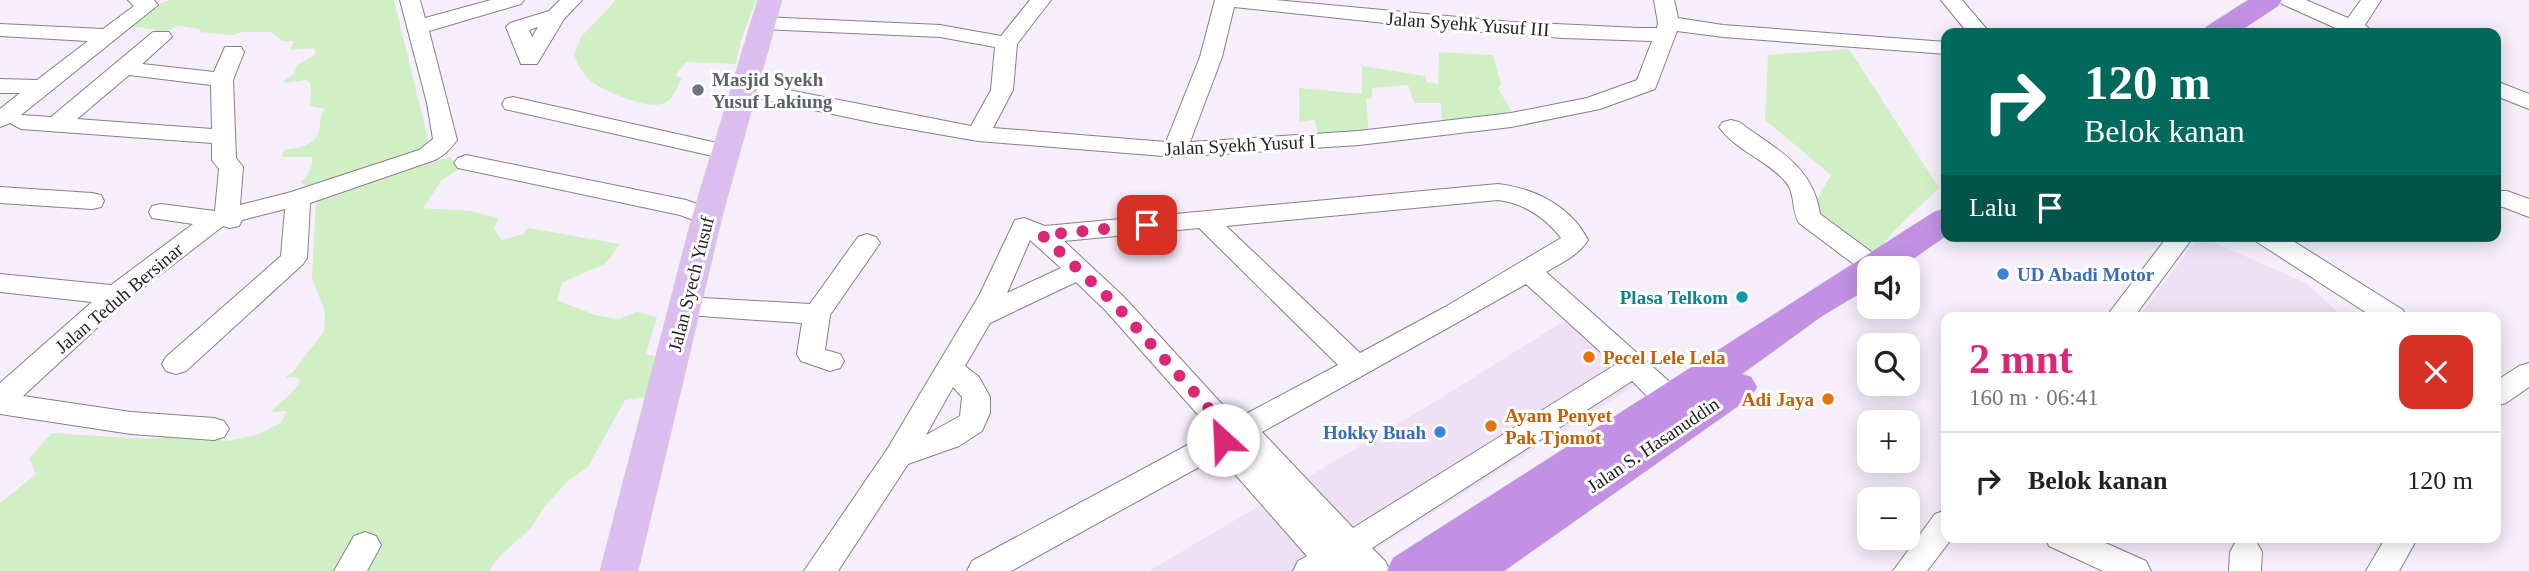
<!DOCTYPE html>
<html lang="id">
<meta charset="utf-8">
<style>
:root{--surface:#fff;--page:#f6f6f6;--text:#222;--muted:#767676;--line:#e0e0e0;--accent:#db2777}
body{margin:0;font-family:"Times New Roman",serif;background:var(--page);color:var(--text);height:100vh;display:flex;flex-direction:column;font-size:26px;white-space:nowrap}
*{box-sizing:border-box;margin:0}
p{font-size:23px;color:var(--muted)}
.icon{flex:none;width:38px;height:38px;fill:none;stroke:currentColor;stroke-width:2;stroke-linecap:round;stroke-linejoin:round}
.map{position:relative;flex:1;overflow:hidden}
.panel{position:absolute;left:1941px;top:312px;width:560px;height:231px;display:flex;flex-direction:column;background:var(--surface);border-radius:14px;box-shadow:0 4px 18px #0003}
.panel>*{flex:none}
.guide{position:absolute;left:1941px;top:28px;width:560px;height:214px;border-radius:14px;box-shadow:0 4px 18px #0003;background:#00695c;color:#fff;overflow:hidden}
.controls{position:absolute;left:1857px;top:256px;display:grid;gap:14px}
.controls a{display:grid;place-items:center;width:63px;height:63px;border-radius:14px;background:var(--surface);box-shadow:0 4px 18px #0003;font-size:35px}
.pin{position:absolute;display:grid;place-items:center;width:60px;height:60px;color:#fff;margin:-30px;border-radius:14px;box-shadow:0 4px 10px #0006}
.me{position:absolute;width:77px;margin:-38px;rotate:335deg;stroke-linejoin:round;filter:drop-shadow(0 0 5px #0008)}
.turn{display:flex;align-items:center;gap:24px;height:147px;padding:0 28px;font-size:32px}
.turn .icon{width:91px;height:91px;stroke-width:2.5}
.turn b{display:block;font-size:49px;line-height:60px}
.then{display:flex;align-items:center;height:66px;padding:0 28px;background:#0003;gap:14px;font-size:26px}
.round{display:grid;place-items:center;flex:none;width:74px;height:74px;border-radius:14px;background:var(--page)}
.headline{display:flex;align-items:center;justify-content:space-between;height:119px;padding:0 28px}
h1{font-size:42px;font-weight:800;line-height:52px;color:var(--accent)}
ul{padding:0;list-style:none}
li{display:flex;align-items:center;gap:21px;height:98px;padding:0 28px;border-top:2px solid var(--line)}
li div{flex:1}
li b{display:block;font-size:26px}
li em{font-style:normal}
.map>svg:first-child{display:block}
.built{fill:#eee1f5}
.green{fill:#d1efc5}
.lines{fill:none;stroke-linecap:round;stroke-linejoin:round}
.minor-casing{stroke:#877f8b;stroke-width:2}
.major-casing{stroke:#d3d3d4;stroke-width:1}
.highway-casing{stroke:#d3d3d4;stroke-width:1}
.minor{fill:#fff;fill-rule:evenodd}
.major{fill:#dbbdef;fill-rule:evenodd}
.highway{fill:#c391e4;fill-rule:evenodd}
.route{stroke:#db2777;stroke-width:12;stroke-dasharray:0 21.6}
.worship-dot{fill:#6b7280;stroke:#fff;stroke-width:2.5}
.shop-dot{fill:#3f7fe0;stroke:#fff;stroke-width:2.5}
.culture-dot{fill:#0f9aa8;stroke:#fff;stroke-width:2.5}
.food-dot{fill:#e8710a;stroke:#fff;stroke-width:2.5}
.labels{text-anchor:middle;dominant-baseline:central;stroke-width:6;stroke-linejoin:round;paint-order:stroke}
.street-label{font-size:19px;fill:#242126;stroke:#fff}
.worship-label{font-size:19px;font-weight:bold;fill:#5b616d;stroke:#fff;text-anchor:start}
.shop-label{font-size:19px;font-weight:bold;fill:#366cbe;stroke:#fff;text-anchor:start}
.culture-label{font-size:19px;font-weight:bold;fill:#0d838f;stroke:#fff;text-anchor:end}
.food-label{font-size:19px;font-weight:bold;fill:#c56008;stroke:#fff;text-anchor:start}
</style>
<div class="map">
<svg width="2529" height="571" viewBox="0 0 2529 571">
<rect width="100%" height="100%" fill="#f6eefb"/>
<path class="built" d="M2199,236L2306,283L2341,315L2138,317Z
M1572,316L1644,380L1341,571H1149L1441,398Z"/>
<path class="green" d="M170,0H394L430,147L307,187L300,182C307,177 314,166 312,157H282L284,150C297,148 315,146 319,131C321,122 319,117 325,109L310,106L311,84L306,80L285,83L283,81L294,74L297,65L316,54L314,48L290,50L294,41H283L271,32H243L233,35L200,32V29L178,26L160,33L153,29L127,26L156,5Z
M616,0H756L741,40L736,64L686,62L675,76L682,78C678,85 674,97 668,101C654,113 609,93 595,84C584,77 578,66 574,54L581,37Z
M1849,49L1939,188L1894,231L1871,259L1812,208L1831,175L1765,120L1768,55Z
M1439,52L1493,55L1501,84L1498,88L1515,117L1442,126L1441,103H1414L1408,85L1372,88V98L1366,99L1369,136L1320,137L1314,120L1299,122V88L1362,94V66L1426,76V82L1438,84Z
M450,157L461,168L442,180L423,208L470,211L498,218L494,229L502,240L523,234L528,228L620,244L605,264L563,282L557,300L595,315L619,319L637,312L657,317L646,354L662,358L659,395L625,400L588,467L569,480L545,506L531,528L499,557L489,571H0V503L36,474L29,458L52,433L145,439L194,435L227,441L257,435L281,423L286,411L271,412C280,401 294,394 300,381L297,377L285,378L293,372L324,331L325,312L312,278L316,198Z"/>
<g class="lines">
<g class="minor-casing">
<path id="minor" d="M128,0H154L158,5L21,115L51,117L153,32H169L172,37L142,64L214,72L225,47H241L244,52L233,80L236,158L243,167L240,205L291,192L419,150L433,139L427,103L400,0H420L425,18L491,0H524L521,4L429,31L457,140C450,149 445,155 435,160L310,203L307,258L303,264L186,371L176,374L166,371L162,364L166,357L281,256L285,209L242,220L239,226L230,228L223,226L125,302L23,396L131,412L214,418L224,421L229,429L224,437L214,440L131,434L0,414V383L92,302L0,292V274L111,285L193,224L152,218L149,212L152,206L161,204L215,211L219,169L212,160V143L21,129L10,123L0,127V109L20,93H0V79L37,80L88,41L0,36V24L103,29L134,6ZM129,75L211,85L212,129L77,119Z
M560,0H582L564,19L537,64H521L506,27L510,23L549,11ZM538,27L532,37L529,30Z
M1030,0H1051L1017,44L1013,90L993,128L1166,142L1200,57L1215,0H1275L1512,22L1639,28H1657L1658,23L1654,0H1674L1678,18L1723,25L1946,42V54L1723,37L1677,31L1655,89L1600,109L1511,127L1359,145L1175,157L978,141L875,123L743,95L735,93L732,88L735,83L743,81L971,126L991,90L995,47L940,37L762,29L755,27L751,23L755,19L762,17L940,25L1001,36ZM1234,7L1432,28L1563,38L1652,41L1637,80L1587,98L1511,113L1359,131L1190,142L1222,57Z
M1941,0H1962L1990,33H1968Z
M2279,0H2306L2348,18L2361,0H2381L2365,25L2374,33H2339L2340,30L2282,4Z
M2496,81L2529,94V109L2496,96Z
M513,97L726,145L734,147L738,152L734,157L726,159L505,109L502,104L505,99Z
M1731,120L1739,122C1775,149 1813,165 1820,214L1885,262L1889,268H1869V275L1867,274L1799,223C1791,210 1796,193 1785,181C1767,160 1735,150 1719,127L1723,122Z
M466,155L686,200L716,211L719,217L716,223L707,225L680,215L458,168L454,163L458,158Z
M1498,184C1534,188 1571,206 1588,240C1578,256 1561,263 1546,272L1681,392L1695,401L1699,409L1695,417C1670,425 1649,397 1632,381L1372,548L1385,561L1390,571H1293L1298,561L1307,556L1219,456L1011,571H967L972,561L1208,434V426L1106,311L1076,282L990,323L965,366L979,377L990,397V413L982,431L959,446L908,464L838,571H804L888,448L920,394L980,294L1015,220L1024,218L1045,226ZM1498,200C1523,203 1546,218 1561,238L1445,307L1360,353L1226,226ZM1199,228L1338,365L1240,417L1231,414L1124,297L1064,241ZM1030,240L1061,268L1007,293ZM1526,284L1615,365L1353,528L1262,432ZM953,387L962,397L960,416L926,435Z
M0,187L92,193L101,195L104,201L101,207L92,209L0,203Z
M2496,191H2507L2529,199V217L2503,207H2496Z
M867,234L876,237L880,243L830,315L825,350L840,354L844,361L840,368L830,371L801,361L797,354L802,323L686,315L677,313L673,306L677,299L686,297L810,304L858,237Z
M2168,236H2194L2134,317H2106Z
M2254,236H2285L2403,310L2406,317H2373L2257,242Z
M2529,363V387L2506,403L2496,406V381L2519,366Z
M1946,510V537H1953L1927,571H1893L1935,514Z
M365,532L376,536L381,545L367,571H334L354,536Z
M2045,537H2092L2146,561L2151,571H2103L2049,546Z
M2386,537H2418L2399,571H2366Z
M2246,539L2257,543L2262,552L2261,571H2229L2230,552L2235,543Z"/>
</g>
<g class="major-casing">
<path id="major" d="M758,0H782L722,217L638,571H600L692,217Z"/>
</g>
<g class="highway-casing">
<path id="highway" d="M2248,0H2282L2278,6L2237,33H2202L2206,27Z
M1946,208V236L1900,268H1869V288L1822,316L1742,374L1751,377L1757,387L1751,397L1504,571H1387L1393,558L1934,212Z"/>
</g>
<use href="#minor" class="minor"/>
<use href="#major" class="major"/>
<use href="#highway" class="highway"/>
</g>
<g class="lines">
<path class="route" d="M1147,225L1042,235L1115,304L1221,422L1223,440"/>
</g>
<circle class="worship-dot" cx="698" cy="90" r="7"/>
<g class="shop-dot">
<circle cx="2003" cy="274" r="7"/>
<circle cx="1440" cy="432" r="7"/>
</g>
<circle class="culture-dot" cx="1742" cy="297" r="7"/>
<g class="food-dot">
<circle cx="1589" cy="357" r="7"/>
<circle cx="1828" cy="399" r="7"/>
<circle cx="1491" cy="426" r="7"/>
</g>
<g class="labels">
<g class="street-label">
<text transform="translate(1468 24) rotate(4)">Jalan Syehk Yusuf III</text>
<text transform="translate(1240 145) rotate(-3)">Jalan Syekh Yusuf I</text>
<text transform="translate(691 284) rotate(-76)">Jalan Syech Yusuf</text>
<text transform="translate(119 298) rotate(-40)">Jalan Teduh Bersinar</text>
<text transform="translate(1653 445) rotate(-34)">Jalan S. Hasanuddin</text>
</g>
<g class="worship-label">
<text x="712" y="79">Masjid Syekh<tspan x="712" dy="22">Yusuf Lakiung</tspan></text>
</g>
<g class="shop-label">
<text x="2017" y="274">UD Abadi Motor</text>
<text x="1426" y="432" text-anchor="end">Hokky Buah</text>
</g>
<g class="culture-label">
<text x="1728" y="297">Plasa Telkom</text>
</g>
<g class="food-label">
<text x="1603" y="357">Pecel Lele Lela</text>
<text x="1814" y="399" text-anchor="end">Adi Jaya</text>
<text x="1505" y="415">Ayam Penyet<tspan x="1505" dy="22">Pak Tjomot</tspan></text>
</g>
</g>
</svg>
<div class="controls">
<a><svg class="icon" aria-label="sound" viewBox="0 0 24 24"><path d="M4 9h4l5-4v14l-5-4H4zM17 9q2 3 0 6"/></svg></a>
<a><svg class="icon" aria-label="search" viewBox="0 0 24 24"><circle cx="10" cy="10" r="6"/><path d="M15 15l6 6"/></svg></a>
<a>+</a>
<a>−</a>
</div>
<div class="pin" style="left:1147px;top:225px;background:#d93025"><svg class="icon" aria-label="arrive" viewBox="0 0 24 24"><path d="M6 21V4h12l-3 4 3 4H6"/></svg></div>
<svg class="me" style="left:1223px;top:440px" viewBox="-20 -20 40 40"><circle r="19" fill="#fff"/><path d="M0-13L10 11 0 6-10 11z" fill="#db2777"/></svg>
<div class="guide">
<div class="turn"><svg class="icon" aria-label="right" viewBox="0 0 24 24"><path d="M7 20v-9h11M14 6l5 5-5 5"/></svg><div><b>120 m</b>Belok kanan</div></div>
<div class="then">Lalu<svg class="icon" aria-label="arrive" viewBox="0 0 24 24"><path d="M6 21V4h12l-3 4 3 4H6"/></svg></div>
</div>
<section class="panel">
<div class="headline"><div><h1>2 mnt</h1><p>160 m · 06:41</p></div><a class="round" style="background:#d93025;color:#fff"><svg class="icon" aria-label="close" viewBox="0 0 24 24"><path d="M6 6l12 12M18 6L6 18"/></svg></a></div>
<ul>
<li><svg class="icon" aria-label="right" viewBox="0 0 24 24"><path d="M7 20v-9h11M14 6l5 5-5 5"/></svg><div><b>Belok kanan</b></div><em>120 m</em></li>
</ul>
</section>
</div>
